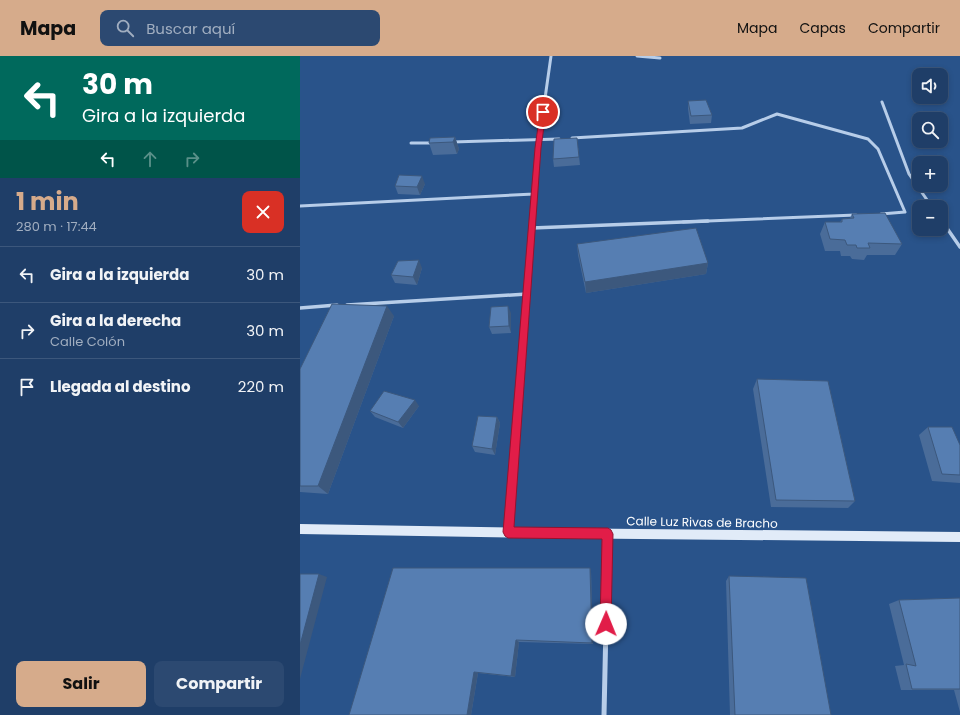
<!DOCTYPE html>
<html lang="es">
<meta charset="utf-8">
<style>
:root{--surface:#1f3e68;--page:#2c4971;--text:#f1f3f6;--muted:#a1aec0;--line:#3c577c;--accent:#d6ab8b}
body{margin:0;font-family:Poppins,sans-serif;background:var(--page);color:var(--text);height:100vh;display:flex;flex-direction:column;font-size:15px;white-space:nowrap}
*{box-sizing:border-box;margin:0}
p{font-size:13px;color:var(--muted)}
.icon{flex:none;width:22px;height:22px;fill:none;stroke:currentColor;stroke-width:2;stroke-linecap:round;stroke-linejoin:round}
.map{position:relative;flex:1;overflow:hidden}
.panel{display:flex;flex-direction:column;background:var(--surface);width:300px}
.panel>*{flex:none}
.guide{background:#00695c;color:#fff;overflow:hidden}
.tools{position:absolute;left:612px;top:12px;display:grid;gap:8px}
.tools a{display:grid;place-items:center;width:36px;height:36px;border-radius:8px;background:var(--surface);box-shadow:0 2px 6px #0003,0 0 0 1px var(--line);font-size:20px}
.pin{position:absolute;display:grid;place-items:center;width:34px;height:34px;color:#fff;margin:-17px;border:2px solid #fff;border-radius:50%;box-shadow:0 1px 4px #0007}
.me{position:absolute;width:44px;margin:-22px;rotate:1deg;stroke-linejoin:round;filter:drop-shadow(0 0 3px #0008)}
.turn{display:flex;align-items:center;gap:14px;height:84px;padding:0 16px;font-size:18px}
.turn .icon{width:52px;height:52px;stroke-width:2.5}
.turn b{display:block;font-size:28px;line-height:34px}
.lanes{display:flex;align-items:center;height:38px;padding:0 16px;background:#0003;justify-content:center;gap:20px;direction:ltr}
.lanes .off{opacity:.35}
.round{display:grid;place-items:center;flex:none;width:42px;height:42px;border-radius:8px;background:var(--page)}
.headline{display:flex;align-items:center;justify-content:space-between;height:68px;padding:0 16px}
h1{font-size:24px;font-weight:700;line-height:30px;color:var(--accent)}
.action{display:flex;gap:8px;margin-top:auto;padding:8px 16px}
.action a{flex:1;height:46px;border-radius:8px;background:var(--accent);color:#111;font-size:16px;font-weight:700;line-height:46px;text-align:center}
.action a+a{background:var(--page);color:var(--text)}
ul{padding:0;list-style:none}
li{display:flex;align-items:center;gap:12px;height:56px;padding:0 16px;border-top:1px solid var(--line)}
li div{flex:1}
li b{display:block;font-size:15px}
li em{font-style:normal}
header{display:flex;align-items:center;gap:24px;box-sizing:border-box;height:56px;padding:0 20px;background:var(--accent);color:#111}
header strong{font-size:19px}
nav{display:flex;gap:22px;margin-inline-start:auto;font-size:14px}
.search{width:280px;height:36px;background:var(--page);display:flex;align-items:center;gap:10px;box-sizing:border-box;padding:0 14px;border-radius:8px;color:var(--muted);font-size:15px}
main{display:flex;flex:1;min-height:0}
.map>svg:first-child{display:block}
.lines{fill:none;stroke-linecap:round;stroke-linejoin:round}
.street-far2{stroke:#b7cde9;stroke-width:3}
.street-far1{stroke:#b7cde9;stroke-width:3.5}
.street{stroke:#b7cde9;stroke-width:5}
.secondary{fill:#e1ebf8;fill-rule:evenodd}
.wall{fill:#4a6c99}
.shaded-wall{fill:#3c587d}
.building{fill:#567eb2;stroke:#3c587d}
.route{fill:#e11d48;stroke:#92132f}
.labels{text-anchor:middle;dominant-baseline:central;stroke-width:3;stroke-linejoin:round;paint-order:stroke}
.street-label{font-size:12px;fill:#fff;stroke:#29538a}
</style>
<header>
<strong>Mapa</strong>
<div class="search"><svg class="icon" aria-label="search" viewBox="0 0 24 24"><circle cx="10" cy="10" r="6"/><path d="M15 15l6 6"/></svg>Buscar aquí</div>
<nav><a>Mapa</a><a>Capas</a><a>Compartir</a></nav>
</header>
<main>
<section class="panel">
<div class="guide">
<div class="turn"><svg class="icon" aria-label="left" viewBox="0 0 24 24"><path d="M17 20v-9H6M10 6l-5 5 5 5"/></svg><div><b>30 m</b>Gira a la izquierda</div></div>
<div class="lanes"><svg class="icon" aria-label="left" viewBox="0 0 24 24"><path d="M17 20v-9H6M10 6l-5 5 5 5"/></svg><svg class="icon off" aria-label="ahead" viewBox="0 0 24 24"><path d="M12 20V5M6 11l6-6 6 6"/></svg><svg class="icon off" aria-label="right" viewBox="0 0 24 24"><path d="M7 20v-9h11M14 6l5 5-5 5"/></svg></div>
</div>
<div class="headline"><div><h1>1 min</h1><p>280 m · 17:44</p></div><a class="round" style="background:#d93025;color:#fff"><svg class="icon" aria-label="close" viewBox="0 0 24 24"><path d="M6 6l12 12M18 6L6 18"/></svg></a></div>
<ul>
<li><svg class="icon" aria-label="left" viewBox="0 0 24 24"><path d="M17 20v-9H6M10 6l-5 5 5 5"/></svg><div><b>Gira a la izquierda</b></div><em>30 m</em></li>
<li><svg class="icon" aria-label="right" viewBox="0 0 24 24"><path d="M7 20v-9h11M14 6l5 5-5 5"/></svg><div><b>Gira a la derecha</b><p>Calle Colón</p></div><em>30 m</em></li>
<li><svg class="icon" aria-label="arrive" viewBox="0 0 24 24"><path d="M6 21V4h12l-3 4 3 4H6"/></svg><div><b>Llegada al destino</b></div><em>220 m</em></li>
</ul>
<div class="action"><a>Salir</a><a>Compartir</a></div>
</section>
<div class="map">
<svg width="660" height="659" viewBox="0 0 660 659">
<rect width="100%" height="100%" fill="#29538a"/>
<g class="lines">
<path class="street-far2" d="M337,0L360,2
M582,46L609,118L632,151
M272,82L442,72L477,58L568,83L578,93L605,156L581,158
M152,86L259,83
M111,87H133
M0,150L234,138
M641,164L642,166
M232,166L238,92L251,0
M383,166L556,159"/>
<path class="street-far1" d="M642,165L660,191
M232,172L408,165
M47,249L227,238
M0,252L37,249
M216,381L232,165"/>
<path class="street" d="M209,476L216,380
M304,659L308,478"/>
<path class="secondary" d="M0,468L241,472L660,476V486L241,482L0,478Z"/>
</g>
<path class="wall" d="M388,45L412,59L411,67L390,68L388,53Z
M155,81L159,93L157,98L133,99L129,87Z
M277,82L280,109L254,111L253,103Z
M125,128L120,139L98,138L95,130Z
M552,158L602,188L595,199H567L564,204L552,203L550,200H541L540,195H525L520,178L525,166H540L542,163L550,162Z
M277,188L408,207L406,218L286,237L278,199Z
M122,212L117,229L95,227L91,219Z
M211,257V277L192,278L189,271Z
M94,260L28,438L0,436V313Z
M457,323L555,445L548,452L471,451L453,333Z
M119,350L103,372L75,361L70,355Z
M197,361L200,367L195,399L175,396L172,390Z
M628,371L660,389V427L632,425L619,379Z
M290,512L291,515L293,588L219,586L215,621L178,617L171,659H49Z
M429,520L531,659H430L426,525Z
M660,542V656L654,634H601L595,610L604,609L589,548L599,544Z"/>
<path class="shaded-wall" d="M155,81L159,93L157,98L153,86Z
M122,120L125,128L120,139L117,131Z
M119,204L122,212L117,229L113,221Z
M408,207L406,218L286,237L285,226Z
M87,250L94,260L28,438L18,430Z
M208,250L211,257V277L209,270Z
M115,344L119,350L103,372L98,366Z
M197,361L200,367L195,399L192,393Z
M290,512L291,515L293,588L292,587Z
M19,518L27,521L0,623V589Z
M216,584L219,586L215,621L211,620Z
M174,616L178,617L171,659H167Z"/>
<path class="building" d="M406,44L412,59L391,60L388,45Z
M155,81L153,86L129,87L130,82Z
M277,82L279,101L253,103L254,83Z
M99,119L122,120L117,131L95,130Z
M585,157L602,188L568,187L570,192H557L556,189H547L545,184L530,183L525,166H542V163L554,162L552,158Z
M396,172L408,207L285,226L277,188Z
M119,204L113,221L91,219L98,205Z
M32,248L87,250L18,430H0V313Z
M208,250L209,270L189,271L191,251Z
M457,323L528,325L555,445L476,444Z
M84,335L115,344L98,366L70,355Z
M178,360L197,361L192,393L172,390Z
M628,371H652L660,389V419L642,418Z
M93,512H290L292,587L216,584L211,620L174,616L167,659H49Z
M0,518H19L0,589Z
M429,520L506,522L531,659H435Z
M660,542V633H612L606,608L616,610L599,544Z"/>
<path class="route" d="M243,54L246,56L241,92L214,471L308,472L311,474L313,478L311,568L310,572L306,574L302,572L300,568L302,483L208,482L205,480L203,476L235,92L240,56Z"/>
<g class="labels">
<g class="street-label">
<text transform="translate(402 466) rotate(1)">Calle Luz Rivas de Bracho</text>
</g>
</g>
</svg>
<div class="tools">
<a><svg class="icon" aria-label="sound" viewBox="0 0 24 24"><path d="M4 9h4l5-4v14l-5-4H4zM17 9q2 3 0 6"/></svg></a>
<a><svg class="icon" aria-label="search" viewBox="0 0 24 24"><circle cx="10" cy="10" r="6"/><path d="M15 15l6 6"/></svg></a>
<a>+</a>
<a>−</a>
</div>
<div class="pin" style="left:243px;top:56px;background:#d93025"><svg class="icon" aria-label="arrive" viewBox="0 0 24 24"><path d="M6 21V4h12l-3 4 3 4H6"/></svg></div>
<svg class="me" style="left:306px;top:568px" viewBox="-20 -20 40 40"><circle r="19" fill="#fff"/><path d="M0-13L10 11 0 6-10 11z" fill="#e11d48"/></svg>
</div>
</main>
